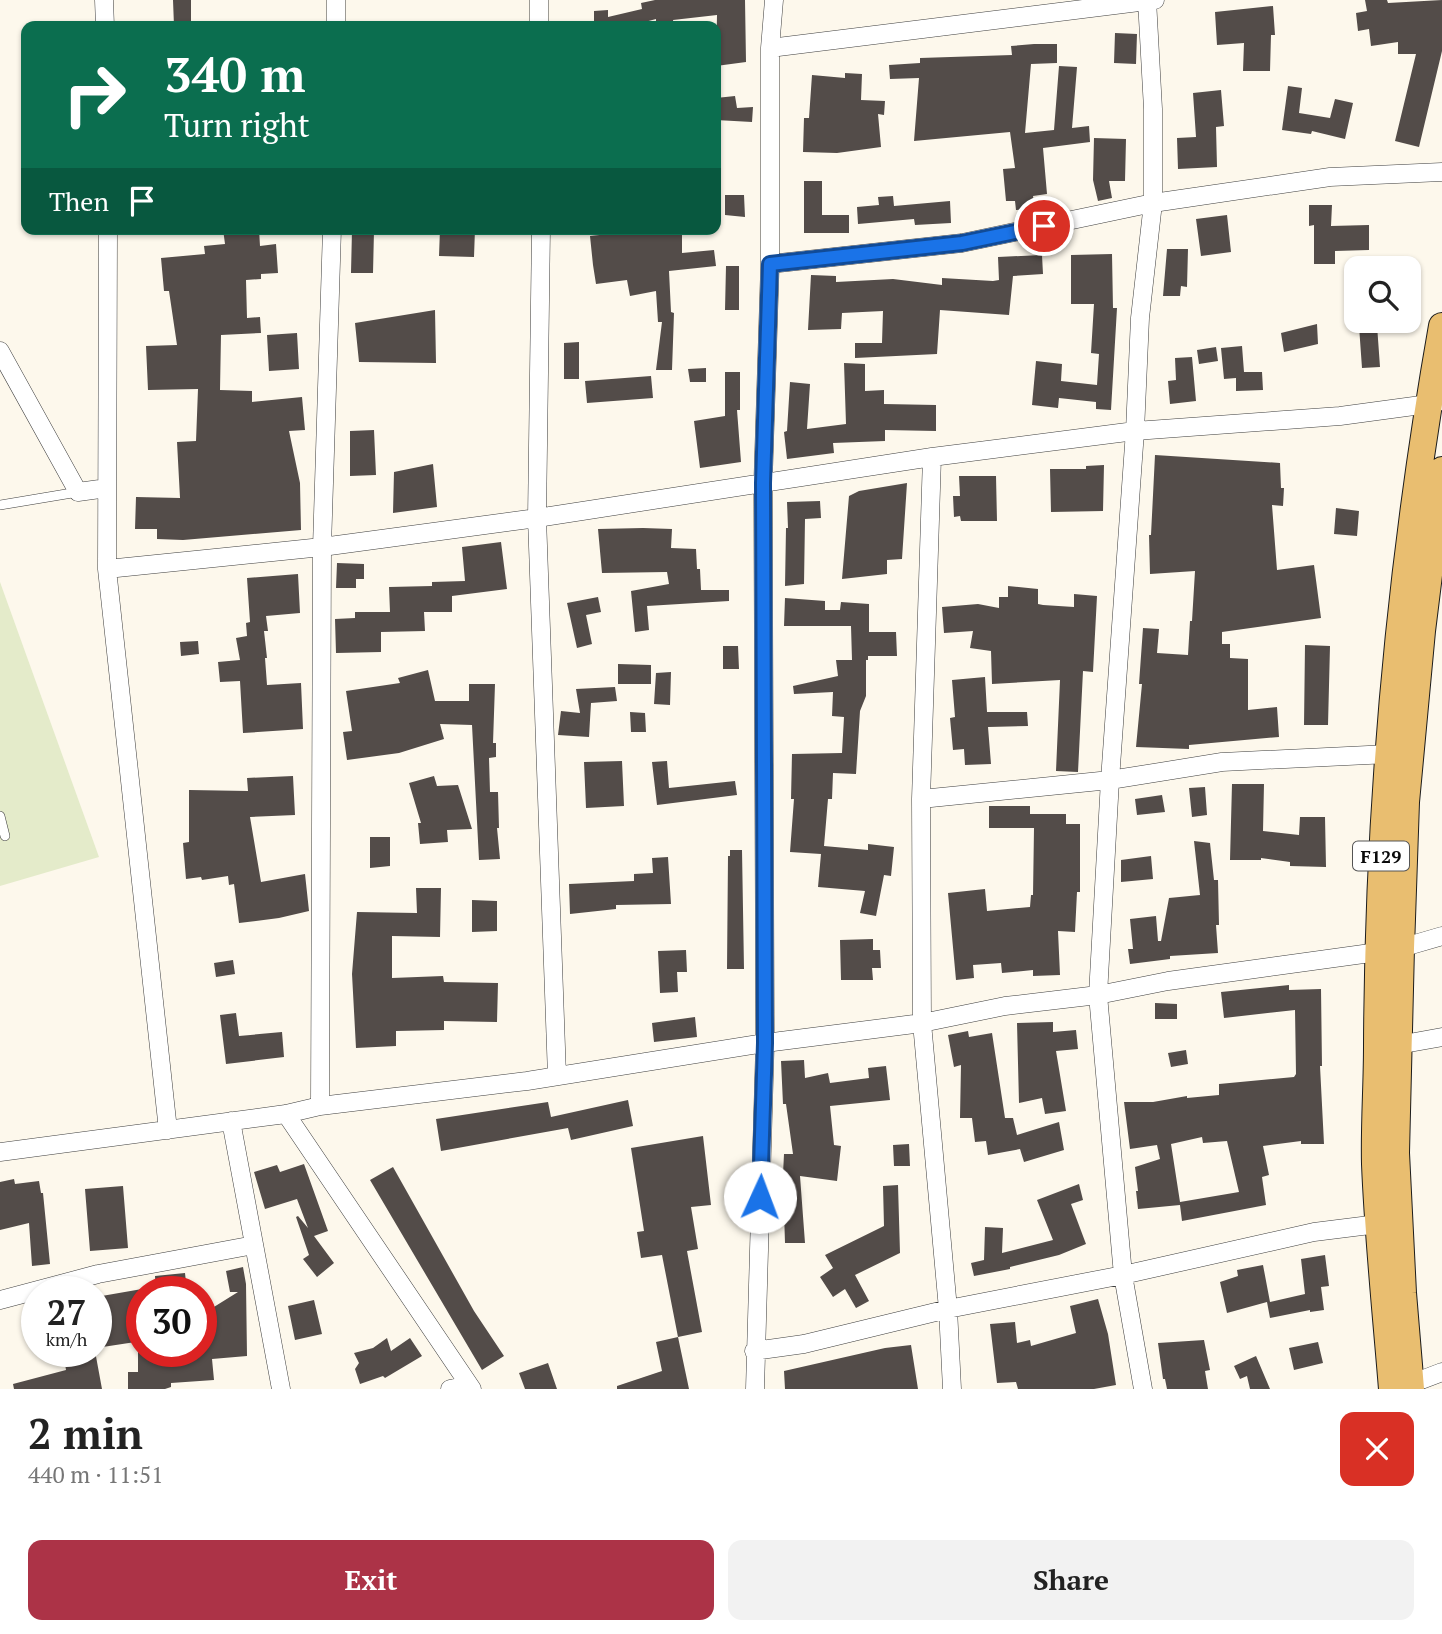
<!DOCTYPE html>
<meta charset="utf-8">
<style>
:root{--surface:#fff;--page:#f2f2f2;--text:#222;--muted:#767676;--accent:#ac3347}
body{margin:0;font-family:"PT Serif",serif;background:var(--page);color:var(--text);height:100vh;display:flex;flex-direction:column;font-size:26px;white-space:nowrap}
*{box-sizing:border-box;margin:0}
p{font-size:23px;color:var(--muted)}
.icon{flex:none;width:38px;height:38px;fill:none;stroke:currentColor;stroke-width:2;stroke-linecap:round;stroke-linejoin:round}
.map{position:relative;height:1389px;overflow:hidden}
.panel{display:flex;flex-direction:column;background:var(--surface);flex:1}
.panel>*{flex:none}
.banner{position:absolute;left:21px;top:21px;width:700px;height:214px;border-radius:14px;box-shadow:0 2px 5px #0004;background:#0b6e4f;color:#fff;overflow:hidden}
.buttons{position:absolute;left:1344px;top:256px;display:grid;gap:14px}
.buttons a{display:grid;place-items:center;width:77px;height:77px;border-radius:14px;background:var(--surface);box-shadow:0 2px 5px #0004;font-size:35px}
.speed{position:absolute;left:21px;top:1276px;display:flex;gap:14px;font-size:35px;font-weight:700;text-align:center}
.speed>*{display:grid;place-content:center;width:91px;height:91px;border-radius:50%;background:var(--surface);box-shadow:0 2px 5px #0004;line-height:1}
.speed small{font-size:18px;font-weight:400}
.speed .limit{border:10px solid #d22;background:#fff;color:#111}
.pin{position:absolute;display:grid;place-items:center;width:60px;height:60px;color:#fff;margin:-30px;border:4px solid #fff;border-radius:50%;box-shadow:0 2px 7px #0007}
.me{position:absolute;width:77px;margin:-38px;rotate:2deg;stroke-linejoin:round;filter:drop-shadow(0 0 5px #0008)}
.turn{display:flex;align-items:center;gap:24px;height:147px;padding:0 28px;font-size:32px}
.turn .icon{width:91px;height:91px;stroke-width:2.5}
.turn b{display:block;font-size:49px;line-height:60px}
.then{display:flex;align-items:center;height:66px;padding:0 28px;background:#0003;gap:14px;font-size:26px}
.round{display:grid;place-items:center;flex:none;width:74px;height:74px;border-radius:14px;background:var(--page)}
.summary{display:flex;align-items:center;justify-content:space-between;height:119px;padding:0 28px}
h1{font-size:42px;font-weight:800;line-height:52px}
.cta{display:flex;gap:14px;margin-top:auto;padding:14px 28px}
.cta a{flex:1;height:80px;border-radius:14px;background:var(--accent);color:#fff;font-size:28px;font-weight:800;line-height:80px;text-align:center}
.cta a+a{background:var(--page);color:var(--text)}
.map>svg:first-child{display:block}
.pitch{fill:#e4ebca}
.building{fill:#534c49;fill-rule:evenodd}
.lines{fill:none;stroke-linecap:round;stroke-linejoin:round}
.service-casing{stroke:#3e3e3e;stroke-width:10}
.minor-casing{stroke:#3e3e3e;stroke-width:19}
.primary-casing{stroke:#1c1c1c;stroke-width:28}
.service{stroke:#fff;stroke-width:9}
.minor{stroke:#fff;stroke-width:18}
.primary{stroke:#e9be70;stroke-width:26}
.route-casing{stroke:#114b97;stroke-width:18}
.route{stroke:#1a73e8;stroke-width:12}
.labels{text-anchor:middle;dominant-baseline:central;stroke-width:7;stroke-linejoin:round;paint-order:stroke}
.shield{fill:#fff;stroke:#545454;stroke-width:2}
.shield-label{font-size:18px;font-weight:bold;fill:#0b0b0b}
</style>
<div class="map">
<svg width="1442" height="1389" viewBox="0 0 1442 1389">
<rect width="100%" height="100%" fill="#fdf8ec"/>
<path class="pitch" d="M0,582L99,857L0,886Z"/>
<path class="building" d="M173,0H191V26H174Z
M655,0H745L746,62L716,66L717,15L673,20L674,26H656V19L630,26H594V11L608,10V17L642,9L641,3Z
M1365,0H1387L1388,3L1442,0V51L1419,147L1395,141L1416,54H1398V42L1371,46L1369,29L1358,31L1356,13L1367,11Z
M1273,6L1275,35H1271L1270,71H1243L1244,43L1217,45L1215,12Z
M1115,33L1137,34L1136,64L1114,63Z
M1034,44H1057V63L1031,64L1025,133L1054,130L1059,66L1077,67L1072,128L1089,126L1090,142L1043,148L1047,194L1033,196L1035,209L1016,210L1015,201H1006L1003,169L1015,168L1010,132L914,141L919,78L890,79L889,65L920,63V58L1012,55L1011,46Z
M845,73L862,74L861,100L885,101L884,115L878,114L881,147L837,153L803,152L804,118H809L812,75L845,78Z
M1288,86L1302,88L1299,113L1330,118L1335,99L1353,103L1345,139L1312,131L1311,134L1282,130Z
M1221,90L1224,126L1216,127L1217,167L1178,169L1177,138L1196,137L1193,93Z
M735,96L737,108L753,107L752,122L716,120V98Z
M1094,138L1126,139L1125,181H1109L1112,198L1098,201L1093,180Z
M804,181H822V215H849V233H804Z
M725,195H744L745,217L725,215Z
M893,196L894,206L950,201L951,223L915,225L914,219L858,224L857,207L879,205L878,197Z
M1309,205H1332L1331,226L1369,225V250L1335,251V264H1314V225L1309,226Z
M1227,215L1231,252L1201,256L1196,219Z
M223,229H259L260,246L276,244L278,273L261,274V279L246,280L247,318L260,317L261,333L221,335L220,390L252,391V402L302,397L305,430L289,431L300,483L301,530L183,540L157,539V529H135L136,497L180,498L177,442L196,441L198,389L148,390L146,346L177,345L169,291H164L161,258L205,254L204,246L225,244Z
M440,229H475L474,257L439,256Z
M656,229H682V253L714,250L716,266L669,271L671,312L674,313L672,370H656L662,322H658L656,291L630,296L627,280L596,284L593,265L590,236Z
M352,230L374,231L373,273H351Z
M1167,249H1188L1187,287L1181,286L1180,296H1163Z
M1112,254L1113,308H1117L1111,410L1096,409V402L1059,398L1058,408L1032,405L1036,361L1062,364L1061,381L1097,385L1099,354L1091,353L1094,304H1071V255Z
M1042,255L1043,274L1013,276L1009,315L940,310L937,354L855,358V343H882L883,311L842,313L841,329L808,330L811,275L836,276V282L893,279L942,285V278L993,281L999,280L998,257Z
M726,266H739V310H725Z
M435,310L436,363L359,362L355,323Z
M1317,324L1318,344L1284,352L1281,333Z
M1377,325L1380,367L1362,368L1359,326Z
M297,333L299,369L269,371L267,335Z
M579,342V379H564V343Z
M1242,346L1244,372H1262L1263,390L1236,391V378L1224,379L1221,348Z
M1216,347L1218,361L1199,364L1197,350Z
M1192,357L1196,401L1170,404L1168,381L1176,380L1175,358Z
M844,363L865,364V391L884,390V404L936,405V431L885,430V441L833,443L834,453L787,459L784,432L787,431L790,382L810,384L807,429L846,424Z
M706,368V382H690L688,369Z
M725,372H740V410H737L741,462L700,468L694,421L725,416Z
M651,376L653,398L587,403L585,381Z
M374,430L376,475L350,476V431Z
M1155,455L1280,463L1281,488H1284L1283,506L1272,505L1277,570L1314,565L1321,618L1222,632V644H1230V658L1248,659V710L1277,707L1279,737L1189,745V749L1136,747L1142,684H1139L1143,628L1159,629L1157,653L1188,655L1190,621H1192L1195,571L1150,574L1149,535H1151Z
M433,464L437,507L393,513L394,472Z
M1104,465L1103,511L1051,512L1050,469H1086V466Z
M959,476H996L997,521H961L960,516L954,517L953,496H960Z
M907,483L902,559L887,560V574L842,579L849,496L859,491Z
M820,501L821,518L805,519L804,584L785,586L786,528H788L787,502Z
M1336,508L1359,511L1357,536L1334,534Z
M643,528L672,529L671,548L696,549L697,569H700L701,590H729V601L647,606L649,630L635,632L631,591L669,584L667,572L602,573L598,529Z
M501,542L507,589L452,596V612H424L425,631L381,632V652L336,653L335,619L355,618V612H390L389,587L432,586V582L465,581L462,547Z
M337,563L364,564V579H356V588H336Z
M298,574L300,613L266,616L268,631H264L267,658H265L267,685L301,683L303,729L243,733L240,681L220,682L218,662L240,660L236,638L247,636L246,623L250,622L247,578Z
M1008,586L1038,589V604L1043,605L1074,607V594L1097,596L1093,672L1083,671L1078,772L1056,771L1060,680L992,684L991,651L970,648L973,631L944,633L942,607L978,604L999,608V597H1008Z
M598,597L601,612L586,615L592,644L577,648L567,603Z
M785,598L825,601V610H840L841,602L869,604V632H896L897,656H868V660H866V696L860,711L856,774L833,773L832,799H828L824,846L868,850V844L894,847L891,876L884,875L876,916L860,913L865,891L818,887L821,854L790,852L794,799H791L792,754L842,753L844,717L832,716L833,692L794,694L793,686L838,676L836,660H852L851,626H784Z
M198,641L199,654L181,656L180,642Z
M1305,645L1330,646L1328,725H1304Z
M723,646H738L739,669H723Z
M618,664L651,665V684H618Z
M428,670L435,701H469V684H495L493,743H496V757L489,758L490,792H498L499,828H497L500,859L479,860L472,725L440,724L444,739L399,753L347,760L343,732L352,731L346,691L400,683L398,678Z
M671,672L670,705L654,704L656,673Z
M985,677L987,712H1027L1028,726L988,727L991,764L965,765L964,749L953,750L950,718L955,717L952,680Z
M615,687L617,701L591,703L589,737L558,735L561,711L580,713L576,689Z
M630,712L645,713L646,732H631Z
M622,761L624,806L586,808L584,762Z
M667,761L669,788L735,781L737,795L657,805L652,762Z
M293,776L295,815L250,817L261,882L305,874L309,911L279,918L239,923L234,884L229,885L228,876L202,880L201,877L186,879L183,843L189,842V790L248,791L247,778Z
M434,776L437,786L458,785L472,829L447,830L448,842L420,844L418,823H421L409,783Z
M1232,784H1264L1263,831L1299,835L1300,817H1325L1326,867L1290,866V862L1261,858V860H1230Z
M1205,787L1207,815L1192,817L1189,788Z
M1162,795L1165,812L1137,815L1135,799Z
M989,806H1030V814H1066V824H1080V892H1077L1075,932L1058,931L1060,975L1033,976V970L1002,973L1001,963L973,965L974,978L956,980L948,893L985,889L987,911L1030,907L1031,895H1033L1034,828H989Z
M370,837H390V866L370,868Z
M1194,841L1210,843L1214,880H1218L1219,925H1216L1218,953L1170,956V959L1130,964L1128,949H1133L1130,919L1156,916L1158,941H1161L1169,898L1200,895Z
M730,850H742L744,969H727L728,856H730Z
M1151,856L1153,879L1121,882V860Z
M668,857L671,904L616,905V909L570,914L569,884L634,881V874L653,873L652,858Z
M416,888H441L440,937L392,936V978L443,976L444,982L498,983L497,1022L444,1021V1030L396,1031V1046L356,1048L352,974L357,912L417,913Z
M472,900L497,901V931L472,932Z
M873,939V950H880L881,968H872L873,980H841L840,940Z
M686,950L687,972H677L678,992L660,993L658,951Z
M233,960L235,974L216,977L214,963Z
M1289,985V990L1321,989L1322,1066H1320L1324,1144H1301V1141L1263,1146L1269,1175L1262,1177L1266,1205L1182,1221L1180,1205L1138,1209L1136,1191H1138L1135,1167L1160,1159L1157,1145L1130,1149L1124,1102H1153L1187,1096V1098L1219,1095V1084L1294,1077L1296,1074L1295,1010L1224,1018L1221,992ZM1202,1137L1203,1143L1227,1141L1239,1192L1180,1202L1171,1144Z
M1155,1003L1177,1004V1019H1155Z
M236,1013L239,1036L282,1032L284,1057L226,1064L220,1015Z
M695,1017L697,1037L654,1042L652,1023Z
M1053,1022V1032L1076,1030L1078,1049L1056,1051L1066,1111L1045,1114L1042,1098L1019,1103L1017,1023Z
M968,1031L969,1037L992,1033L1005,1118H1013L1017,1135L1059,1122L1064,1150L1024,1162L1020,1149L988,1155L986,1141L975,1142L972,1118H960L961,1065L954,1067L948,1035Z
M1186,1050L1188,1064L1171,1067L1168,1053Z
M804,1060L805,1078L828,1073L830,1083L869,1078L868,1068L886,1066L890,1100L830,1106L834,1145L841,1146L837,1181L800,1176L805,1243H785L784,1212H787L783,1174L784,1154H793L786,1104H783L781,1061Z
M628,1100L633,1126L571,1140L568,1128L441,1151L436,1119L548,1102L551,1117Z
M703,1136L711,1205L691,1207L698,1249L687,1251L702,1332L678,1337L662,1255L641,1258L637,1232L644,1231L631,1148Z
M909,1144L910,1166H894L893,1145Z
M304,1164L328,1231L314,1236L334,1263L317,1277L303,1259L309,1255L296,1217L298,1216L308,1228L297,1199L265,1209L254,1172L277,1165L280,1172Z
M393,1167L474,1311L504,1356L482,1370L370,1180Z
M14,1179L15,1184L39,1181L41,1193H43L50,1264L32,1266L29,1223L0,1230V1182Z
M1079,1184L1083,1200L1071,1204L1086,1244L1059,1255L1010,1267V1269L974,1276L971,1263L984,1260L985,1227L1003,1228L1002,1253L1053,1240L1037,1200Z
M898,1185L900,1253L855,1275L869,1301L856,1308L845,1289L833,1297L820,1277L833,1268L825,1255L884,1226L883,1186Z
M123,1186L128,1248L90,1251L85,1189Z
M1325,1255L1329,1286L1321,1287L1324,1310L1310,1312V1310L1270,1318L1267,1302L1227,1313L1220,1282L1238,1276L1237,1270L1263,1265L1270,1302L1305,1294L1301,1259Z
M243,1267L246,1284L247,1356L212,1359L214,1380L171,1383V1387L165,1389H128V1372H138V1351H201V1315L238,1292H230L226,1271Z
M185,1273L187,1292H156L155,1276Z
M142,1289V1341L96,1348V1297Z
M1098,1299L1108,1334L1116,1385L1094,1389H1018L1016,1382L997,1383L990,1324L1015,1322L1017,1343L1030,1340L1031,1346L1076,1333L1070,1306Z
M314,1300L322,1334L295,1340L288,1306Z
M678,1337L689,1389H617V1386L662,1371L656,1342Z
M387,1338L391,1351L410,1338L422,1356L385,1378L383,1376L360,1384L355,1369L359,1363L354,1353L373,1348Z
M1204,1340L1210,1370L1205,1371L1208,1389H1167L1165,1379H1163L1158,1343Z
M1318,1342L1323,1363L1294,1370L1289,1348Z
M911,1345L918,1389H785L784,1371L885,1348Z
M63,1351H95L102,1389H14L13,1384L66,1370Z
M1256,1356L1270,1389H1250L1247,1376L1240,1379L1234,1366Z
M548,1363L557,1389H525L519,1373Z"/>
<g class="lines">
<g class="service-casing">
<path id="service" d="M0,505L78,492
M0,816L5,836"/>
</g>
<g class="minor-casing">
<path id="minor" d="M104,0L105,26
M539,0V26
M336,26V0
M770,48L1155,0
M108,229L107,569L168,1130
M541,229L537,518L557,1076
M770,264L962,243L1153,203L1330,177L1442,172
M0,351L78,492L107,488
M932,457L921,799L922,1023L948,1309L952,1389
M107,569L322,547L537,518L932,457L1135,431L1340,416L1436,403
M921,799L1110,780L1222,762L1389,754
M1401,948L1442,936
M1398,1045L1442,1037
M320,1106L322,547L332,229
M286,1114L472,1389
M231,1121L281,1389
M0,1152L286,1114L320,1106L527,1081L765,1043L763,483L770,264V48L774,0
M0,1300L98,1274L254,1245
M754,1351L804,1344L948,1309L1123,1275L1314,1232L1378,1224
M1403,1387L1442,1372
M450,1389L469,1385
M755,1389L765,1043L922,1023L1005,1006L1098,995L1168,981L1378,952
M1143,1389L1123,1275L1098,995L1110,780L1135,431L1140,318L1153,203V109L1147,0"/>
</g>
<g class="primary-casing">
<path id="primary" d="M1392,1389C1386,1314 1378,1239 1375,1164C1374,1125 1377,1086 1377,1046C1378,805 1400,564 1442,326
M1411,1389L1403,1293L1396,1153L1401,948L1406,802L1422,631L1442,470"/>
</g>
<use href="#service" class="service"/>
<use href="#minor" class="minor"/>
<use href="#primary" class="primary"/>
</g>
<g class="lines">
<g class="route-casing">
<path id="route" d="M760,1197L765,1043L763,483L770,264L962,243L1044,226"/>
</g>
<use href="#route" class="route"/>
</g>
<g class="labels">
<rect class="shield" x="1353" y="841.5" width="56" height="29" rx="5"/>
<g class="shield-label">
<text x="1381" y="856">F129</text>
</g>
</g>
</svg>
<div class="buttons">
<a><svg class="icon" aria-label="search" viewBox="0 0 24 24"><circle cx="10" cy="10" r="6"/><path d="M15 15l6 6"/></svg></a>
</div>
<div class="speed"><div>27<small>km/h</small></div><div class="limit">30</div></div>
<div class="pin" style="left:1044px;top:226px;background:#d93025"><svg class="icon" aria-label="arrive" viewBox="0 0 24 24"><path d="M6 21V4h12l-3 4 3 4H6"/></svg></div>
<svg class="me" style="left:760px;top:1197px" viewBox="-20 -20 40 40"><circle r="19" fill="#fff"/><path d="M0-13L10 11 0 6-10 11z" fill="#1a73e8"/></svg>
<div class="banner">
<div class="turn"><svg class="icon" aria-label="right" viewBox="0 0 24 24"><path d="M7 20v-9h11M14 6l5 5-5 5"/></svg><div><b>340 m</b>Turn right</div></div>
<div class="then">Then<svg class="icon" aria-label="arrive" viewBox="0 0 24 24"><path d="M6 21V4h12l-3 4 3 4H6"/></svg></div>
</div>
</div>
<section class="panel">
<div class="summary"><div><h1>2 min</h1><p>440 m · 11:51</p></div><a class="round" style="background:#d93025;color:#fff"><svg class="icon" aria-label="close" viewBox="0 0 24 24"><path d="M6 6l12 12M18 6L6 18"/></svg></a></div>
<div class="cta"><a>Exit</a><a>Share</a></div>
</section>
